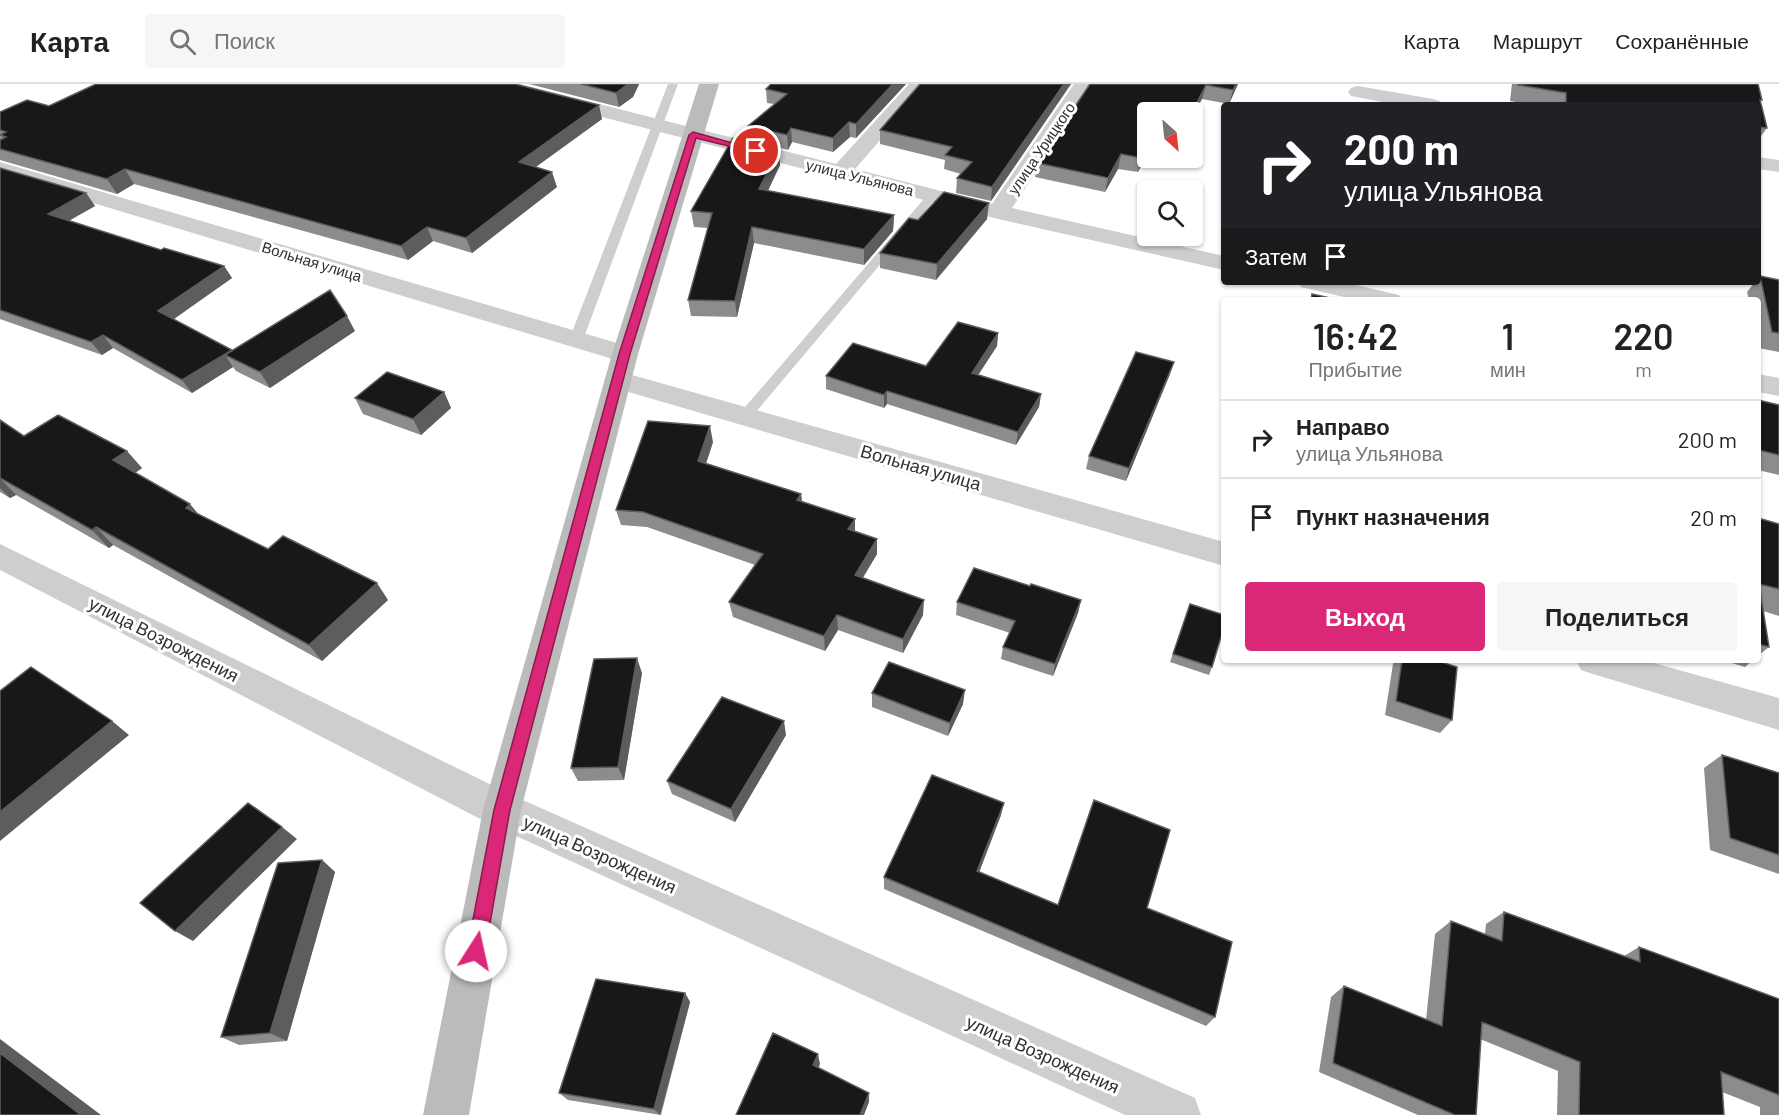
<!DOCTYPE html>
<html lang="ru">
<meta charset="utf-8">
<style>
:root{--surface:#fff;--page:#f6f6f6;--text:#222;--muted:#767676;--line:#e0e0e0;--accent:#db2777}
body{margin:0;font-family:Barlow,sans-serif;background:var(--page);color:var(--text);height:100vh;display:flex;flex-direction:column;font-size:22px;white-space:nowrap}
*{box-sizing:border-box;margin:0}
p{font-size:20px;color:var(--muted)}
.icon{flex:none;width:33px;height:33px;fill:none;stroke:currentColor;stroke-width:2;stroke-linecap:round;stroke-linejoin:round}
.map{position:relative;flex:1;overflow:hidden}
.drawer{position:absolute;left:1221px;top:213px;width:540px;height:366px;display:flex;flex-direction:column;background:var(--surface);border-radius:6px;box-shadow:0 2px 4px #0004}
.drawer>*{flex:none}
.guide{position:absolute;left:1221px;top:18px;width:540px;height:183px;border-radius:6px;box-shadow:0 2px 4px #0004;background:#202124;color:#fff;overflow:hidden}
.needle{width:39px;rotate:153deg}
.tools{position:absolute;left:1137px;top:18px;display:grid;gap:12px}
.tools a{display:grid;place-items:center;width:66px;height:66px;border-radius:6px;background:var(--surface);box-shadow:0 2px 4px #0004;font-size:30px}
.pin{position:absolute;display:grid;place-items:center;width:51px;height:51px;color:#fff;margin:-26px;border:3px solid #fff;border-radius:50%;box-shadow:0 2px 6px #0007}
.me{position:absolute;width:66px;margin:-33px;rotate:10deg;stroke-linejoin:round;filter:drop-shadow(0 0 4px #0008)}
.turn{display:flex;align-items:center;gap:21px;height:126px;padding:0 24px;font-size:27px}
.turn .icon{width:78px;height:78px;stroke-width:2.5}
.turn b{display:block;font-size:42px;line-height:51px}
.then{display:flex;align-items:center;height:57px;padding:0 24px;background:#0003;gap:12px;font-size:22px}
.eta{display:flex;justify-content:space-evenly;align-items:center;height:102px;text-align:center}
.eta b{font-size:36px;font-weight:600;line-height:42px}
.primary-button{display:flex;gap:12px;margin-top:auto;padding:12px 24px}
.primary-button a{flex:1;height:69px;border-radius:6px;background:var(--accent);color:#fff;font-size:24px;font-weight:600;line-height:69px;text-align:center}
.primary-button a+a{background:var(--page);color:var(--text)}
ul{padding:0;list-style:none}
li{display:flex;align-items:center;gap:18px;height:78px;padding:0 24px;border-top:2px solid var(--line)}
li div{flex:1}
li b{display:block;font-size:22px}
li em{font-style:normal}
header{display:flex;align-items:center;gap:36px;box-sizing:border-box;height:84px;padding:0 30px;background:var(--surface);border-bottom:2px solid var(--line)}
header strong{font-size:28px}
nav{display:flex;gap:33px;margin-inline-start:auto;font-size:21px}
.search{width:420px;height:54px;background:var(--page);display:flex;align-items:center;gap:15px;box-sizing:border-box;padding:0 21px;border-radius:6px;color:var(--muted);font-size:22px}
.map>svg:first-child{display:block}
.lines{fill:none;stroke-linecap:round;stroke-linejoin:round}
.lane{fill:#cecece;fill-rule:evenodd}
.street{fill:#cecece;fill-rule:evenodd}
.secondary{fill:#bbb;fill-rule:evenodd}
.wall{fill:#8c8c8c}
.shaded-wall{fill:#5d5d5d}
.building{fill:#181818;stroke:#5d5d5d;stroke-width:1.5}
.route{fill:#db2777;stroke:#8e194d;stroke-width:1.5}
.labels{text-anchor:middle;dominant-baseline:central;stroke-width:6;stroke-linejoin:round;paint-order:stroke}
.far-street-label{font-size:15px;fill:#313131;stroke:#fff}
.street-label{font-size:18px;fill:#313131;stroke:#fff}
</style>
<header>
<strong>Карта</strong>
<div class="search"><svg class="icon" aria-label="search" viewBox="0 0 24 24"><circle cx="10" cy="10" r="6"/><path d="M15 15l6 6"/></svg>Поиск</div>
<nav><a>Карта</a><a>Маршрут</a><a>Сохранённые</a></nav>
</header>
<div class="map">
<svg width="1779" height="1031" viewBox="0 0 1779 1031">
<rect width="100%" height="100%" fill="#fff"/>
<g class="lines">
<path class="lane" d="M668,0H678L583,256L581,259H571L569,256Z
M933,108L939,111L937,113L750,335H740L738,332L740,329L929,109Z"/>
<path class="street" d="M487,0H520L836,80L909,0H929L855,85L992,120L1074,0H1094L1012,124L1224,172V186L998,135L490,4Z
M1358,2L1433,15L1440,17L1443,21H1399L1351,12L1348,8L1351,4Z
M1758,73L1779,76V88L1758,85Z
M0,78L634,264L638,270L634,276L625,278L616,276L0,91Z
M1298,198H1343L1399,211L1403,216H1357L1301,203Z
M618,287L1224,458V482L608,302L604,296L608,290Z
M1758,290L1779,294V312L1758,308Z
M0,460L516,713L1195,1014L1201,1031H1125L488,739L0,486Z
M1576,576H1643L1779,614V646L1593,590L1581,586Z"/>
<path class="secondary" d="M699,0H719L638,270L521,726L469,1031H423L483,726L612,270Z"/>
</g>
<path class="wall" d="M529,0H639L633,13L619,23Z
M771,0H906L856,54L850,53L833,68L792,58L788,66L750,56L748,42L774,20L767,19L766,5Z
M920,0H1071L991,117L956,109L957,94L961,90L944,85L945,76L880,60V46Z
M1090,0H1238L1229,20L1202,15L1148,28V70L1138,88L1118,85L1105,108L1035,93L1037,79Z
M1512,0H1758L1762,16L1760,19L1767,44L1758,56V21H1533L1510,17Z
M0,28L602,35L536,83L557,103L472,169L433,157L408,176L134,100L117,110L0,76Z
M780,81L768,107L894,131L893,147L864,181L754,159L737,233L691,232L688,216L708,144L694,143L691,127Z
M0,84L86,109L95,122L69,137L161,166L224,182L232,194L173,235L232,267L355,247L270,304L236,287L233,283L192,309L113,264L102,271L0,235Z
M987,135L936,196L880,184V169L918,136Z
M1760,192L1779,196V268L1758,264V216H1749L1747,208L1755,198H1758V195Z
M998,249L997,262L978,291L1041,310L1039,323L1016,361L887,320L884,324L826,305V292L926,282Z
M1170,290L1126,397L1086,385L1089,372Z
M444,308L451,324L421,351L363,330L355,314Z
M1758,316L1779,321V391L1758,386Z
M0,336L24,352L142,384L135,389L198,430L268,465L388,516L322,577L113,461L109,464L16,411L10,414L0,408Z
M713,358L706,379L801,410L802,418L855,447L877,470L863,494L923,531L903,569L838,546L825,567L733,533L729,518L755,481L647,443L621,441L616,426Z
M1758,434L1779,440V532L1763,527L1769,563L1758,572Z
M1030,502L1081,516L1078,529L1053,592L1001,575L1003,563L1010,549L956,531L957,518Z
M1190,520L1212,583L1209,591L1170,578Z
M1396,576H1435L1452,636L1440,649L1385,631L1393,580Z
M1722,576H1753L1745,583Z
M642,589L624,696L578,697L571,684Z
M872,609L963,620L948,652L872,623Z
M786,651L735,738L672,710L667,697Z
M1722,671L1779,689V790L1710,766L1704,684Z
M1001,731L979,788L1058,821L1147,824L1215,933L1206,942L884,805V793Z
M322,776L335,788L287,957L239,961L221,953Z
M1504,828L1624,872L1639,863L1779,915V1031H1760V1023L1722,1008L1724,1031H1557L1558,987L1480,955L1476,1031H1418L1319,988L1331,913L1344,902L1426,936L1435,850L1451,837L1485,850L1486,840Z
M685,909L690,918L661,1031L568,1016L559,1009Z"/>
<path class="shaded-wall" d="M628,0H639L633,13L619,23L616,9Z
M893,0H906L856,54V40Z
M1064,0H1071L991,117L992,103Z
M1236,0H1238L1229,20L1233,6Z
M1206,1L1202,15L1192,34V28Z
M599,21L602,35L523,92L519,78Z
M849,38L850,53L833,68V54Z
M791,44L792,58L788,66L787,51Z
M1148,61V70L1138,88L1141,74Z
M779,66L780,81L761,121L759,105Z
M1121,70L1118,85L1105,108L1108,94Z
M125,85L134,100L117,110L107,95Z
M552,88L557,103L472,169L466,154Z
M86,109L95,122L57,143L48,130Z
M989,119L987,135L936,196L937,180Z
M894,131L893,147L864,181V165Z
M427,143L433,157L408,176L401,162Z
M752,143L754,159L737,233L735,217Z
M224,182L232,194L167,240L158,227Z
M347,232L355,247L270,304L260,288Z
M998,249L997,262L971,302L972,289Z
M103,251L113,264L102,271L91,258Z
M232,266L240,279L225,271L233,283L192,309L182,296Z
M1174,278L1170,290L1126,397L1129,384Z
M887,307V320L884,324V311Z
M444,308L451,324L421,351L413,335Z
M1041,310L1039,323L1016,361L1018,348Z
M710,342L713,358L702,392L698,377Z
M127,367L142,384L128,394L113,376Z
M0,394L16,411L10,414L0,404Z
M801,410L803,426L797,416Z
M190,420L205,438L186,424Z
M855,435V451L848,445Z
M96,443L113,461L109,464L92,446Z
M877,455V470L855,506V491Z
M377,499L388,516L322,577L309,561Z
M924,516L923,531L903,569V555Z
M1081,516L1078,529L1053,592L1055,580Z
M837,531L838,546L825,567L824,552Z
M637,574L642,589L624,696L618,683Z
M965,606L963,620L948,652L950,639Z
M112,637L129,651L0,757V728Z
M784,637L786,651L735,738L731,725Z
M1004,719L1001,731L975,799L977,787Z
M282,743L297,755L193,857L175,847Z
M322,776L335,788L287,957L270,949Z
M685,909L690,918L660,1031L654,1025Z
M0,955L101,1031H81L0,969Z
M818,970L820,980L816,991L813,981Z
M869,1009V1018L864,1031H860Z"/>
<path class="building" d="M96,0H515L599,21L519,78L552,88L466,154L427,143L401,162L125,85L107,95L0,65V56L6,53L0,51L6,48L0,46V28L27,16L49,22Z
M581,0H628L616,9Z
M771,0H893L856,40L849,38L833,54L791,44L787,51L748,42L787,10L766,5Z
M920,0H1064L992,103L957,94L972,78L945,71L952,63L880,46Z
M1090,0H1236L1233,6L1206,1L1192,28H1148V61L1141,74L1121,70L1108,94L1037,79Z
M1518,0H1758L1762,16H1760L1767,44L1758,43V21H1566V9L1518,1Z
M733,54L779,66L759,105L894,131L864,165L752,143L735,217L688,216L712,129L691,127Z
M0,84L86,109L48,130L161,166L164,164L224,182L158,227L232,266L182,296L103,251L91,258L0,226Z
M944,108L989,119L937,180L880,169L909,134L918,136Z
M1760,192L1779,196V249L1772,248Z
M330,206L347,232L260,288L225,271Z
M1312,210L1339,216H1311Z
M958,238L998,249L972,289L1041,310L1018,348L887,307L884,311L826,292L853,259L926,282Z
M1136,268L1174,278L1129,384L1089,372Z
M387,288L444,308L413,335L355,314Z
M1758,316L1779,321V371L1758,366Z
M58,331L127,367L113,376L190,420L186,424L268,465L283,452L377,499L309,561L96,443L92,446L0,394V336L24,352Z
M648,337L710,342L698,377L801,410L797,416L855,435L848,445L877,455L855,491L924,516L903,555L837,531L824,552L729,518L763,470L643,428L616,426Z
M1758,434L1779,440V505L1759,500L1769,563L1758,560Z
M974,484L1030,502L1031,500L1081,516L1055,580L1003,563L1015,537L957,518Z
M1190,520L1224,531V543L1212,583L1173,570Z
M637,574L618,683L571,684L594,575Z
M1402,576H1435L1457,583L1452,636L1396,617Z
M889,578L965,606L950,639L872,609Z
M31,583L112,637L0,728V607Z
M722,613L784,637L731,725L667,697Z
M1722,671L1779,689V771L1730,754Z
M932,691L1004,719L977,787L1058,821L1094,716L1170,746L1147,824L1232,858L1215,933L884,793Z
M248,719L282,743L175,847L140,819Z
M322,776L270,949L221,953L278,779Z
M1504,828L1640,878L1639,863L1779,915V1011L1721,988L1724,1031H1579L1580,978L1482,938L1476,1031H1455L1333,979L1344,902L1442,942L1451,837L1502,857Z
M596,895L685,909L654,1025L559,1009Z
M773,949L818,970L813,981L869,1009L860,1031H736Z
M0,969L81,1031H0Z"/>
<path class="route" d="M693,48L761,67L756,69L696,54L630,270L510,726L485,867L482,873L476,875L470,873L467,867L494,726L619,270L689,51Z"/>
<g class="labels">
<g class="far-street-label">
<text transform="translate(1041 64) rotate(-56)">улица Урицкого</text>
<text transform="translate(860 93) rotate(14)">улица Ульянова</text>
<text transform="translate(312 177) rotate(17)">Вольная улица</text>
</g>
<g class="street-label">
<text transform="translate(921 383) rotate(16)">Вольная улица</text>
<text transform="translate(164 555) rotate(27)">улица Возрождения</text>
<text transform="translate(600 770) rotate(24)">улица Возрождения</text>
<text transform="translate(1043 970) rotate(24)">улица Возрождения</text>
</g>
</g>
</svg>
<div class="tools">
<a><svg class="needle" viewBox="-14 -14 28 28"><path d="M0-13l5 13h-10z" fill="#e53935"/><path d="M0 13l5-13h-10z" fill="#767676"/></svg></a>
<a><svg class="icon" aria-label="search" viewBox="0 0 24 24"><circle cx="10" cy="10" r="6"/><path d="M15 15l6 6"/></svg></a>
</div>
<div class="pin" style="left:756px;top:67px;background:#d93025"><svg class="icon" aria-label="arrive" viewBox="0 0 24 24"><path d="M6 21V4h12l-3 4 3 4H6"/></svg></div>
<svg class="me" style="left:476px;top:867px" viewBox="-20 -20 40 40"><circle r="19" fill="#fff"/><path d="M0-13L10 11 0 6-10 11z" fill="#db2777"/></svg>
<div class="guide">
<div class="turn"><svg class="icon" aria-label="right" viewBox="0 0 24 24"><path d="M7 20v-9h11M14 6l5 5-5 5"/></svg><div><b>200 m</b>улица Ульянова</div></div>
<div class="then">Затем<svg class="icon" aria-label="arrive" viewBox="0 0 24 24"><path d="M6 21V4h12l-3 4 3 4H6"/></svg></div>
</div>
<section class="drawer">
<div class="eta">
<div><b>16:42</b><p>Прибытие</p></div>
<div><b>1</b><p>мин</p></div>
<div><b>220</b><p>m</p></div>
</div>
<ul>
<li><svg class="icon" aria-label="right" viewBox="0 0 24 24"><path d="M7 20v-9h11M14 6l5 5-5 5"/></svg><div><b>Направо</b><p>улица Ульянова</p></div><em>200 m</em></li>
<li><svg class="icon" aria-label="arrive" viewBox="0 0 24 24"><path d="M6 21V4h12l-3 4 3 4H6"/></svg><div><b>Пункт назначения</b></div><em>20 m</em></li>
</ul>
<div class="primary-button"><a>Выход</a><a>Поделиться</a></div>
</section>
</div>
